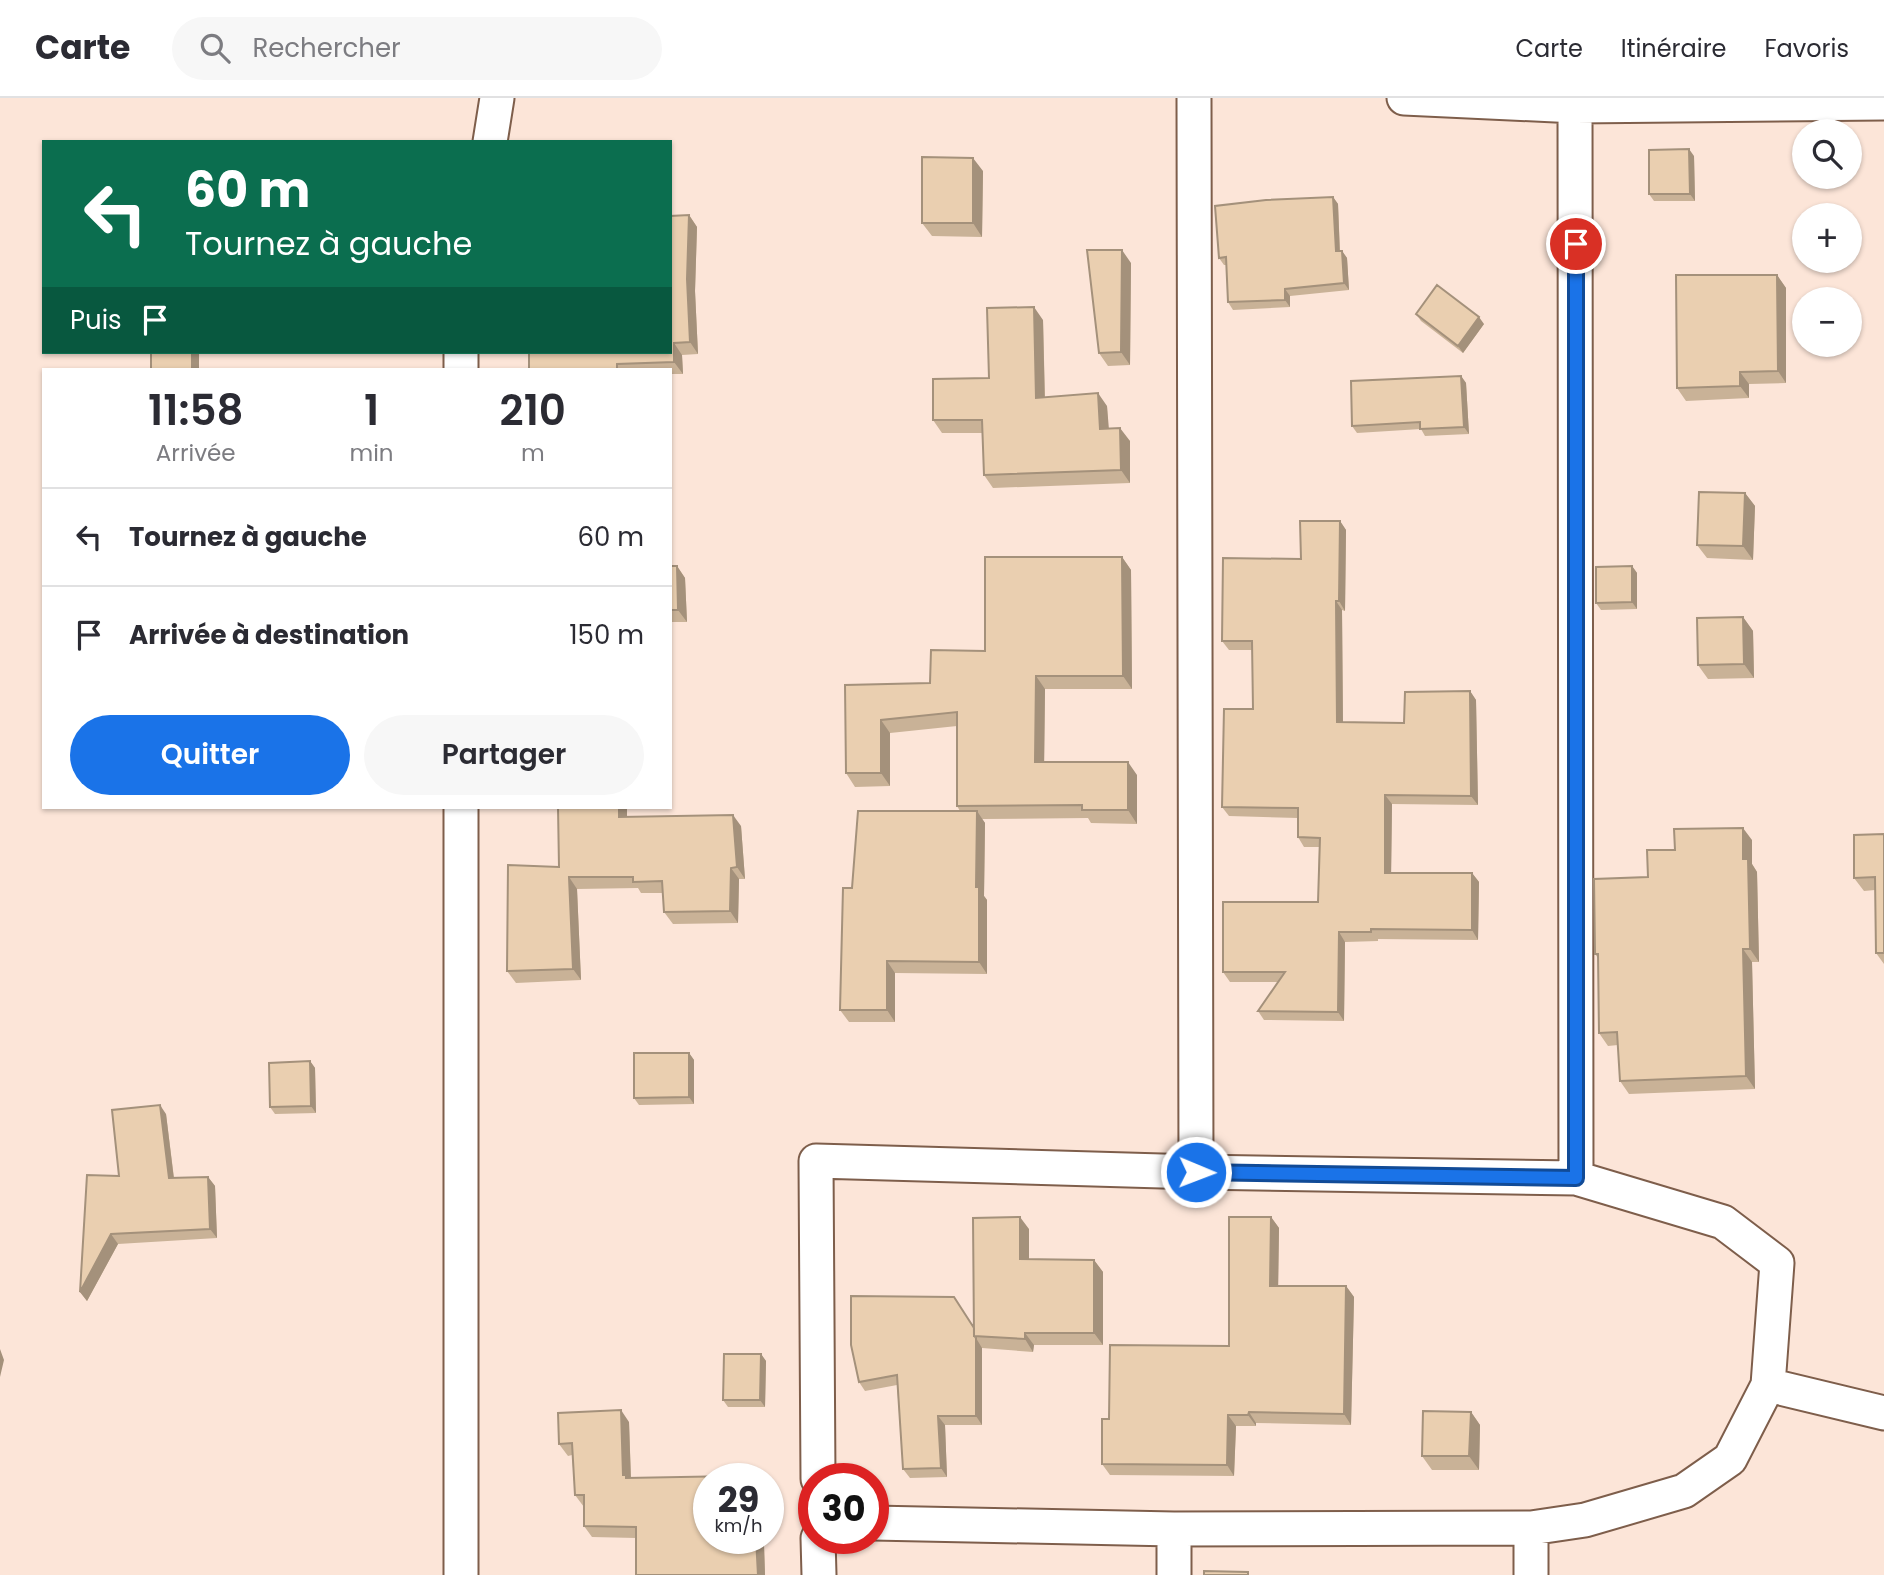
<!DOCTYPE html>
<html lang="fr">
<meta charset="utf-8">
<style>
:root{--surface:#fff;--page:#f7f7f7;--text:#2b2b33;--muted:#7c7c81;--line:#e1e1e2;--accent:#1a73e8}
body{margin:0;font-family:Poppins,sans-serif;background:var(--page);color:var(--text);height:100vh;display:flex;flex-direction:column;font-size:26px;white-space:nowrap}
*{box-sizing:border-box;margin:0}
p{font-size:23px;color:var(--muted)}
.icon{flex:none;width:38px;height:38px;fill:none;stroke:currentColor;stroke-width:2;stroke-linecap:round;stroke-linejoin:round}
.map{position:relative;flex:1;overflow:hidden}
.side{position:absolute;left:42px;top:270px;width:630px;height:441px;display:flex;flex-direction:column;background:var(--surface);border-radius:0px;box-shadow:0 2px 5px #0004}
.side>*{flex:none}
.guide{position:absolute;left:42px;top:42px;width:630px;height:214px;border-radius:0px;box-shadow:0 2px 5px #0004;background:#0b6e4f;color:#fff;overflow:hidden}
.controls{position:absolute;left:1792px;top:21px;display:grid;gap:14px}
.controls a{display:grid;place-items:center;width:70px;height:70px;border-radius:50%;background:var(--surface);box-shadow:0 2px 5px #0004;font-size:35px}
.speed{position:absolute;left:693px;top:1365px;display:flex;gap:14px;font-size:35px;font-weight:700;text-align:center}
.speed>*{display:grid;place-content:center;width:91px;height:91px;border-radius:50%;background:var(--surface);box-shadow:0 2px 5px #0004;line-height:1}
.speed small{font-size:18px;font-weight:400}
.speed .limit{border:10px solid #d22;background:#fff;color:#111}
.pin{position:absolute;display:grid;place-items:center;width:60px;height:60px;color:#fff;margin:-30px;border:4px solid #fff;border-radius:50%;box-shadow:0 2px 7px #0007}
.me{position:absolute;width:77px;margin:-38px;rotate:91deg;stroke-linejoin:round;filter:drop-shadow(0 0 5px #0008)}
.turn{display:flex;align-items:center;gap:24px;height:147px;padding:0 28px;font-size:32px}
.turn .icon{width:91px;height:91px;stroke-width:2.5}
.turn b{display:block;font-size:49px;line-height:60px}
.then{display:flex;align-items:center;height:66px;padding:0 28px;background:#0003;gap:14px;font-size:26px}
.eta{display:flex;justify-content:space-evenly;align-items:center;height:119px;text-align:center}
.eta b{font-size:42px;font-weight:600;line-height:49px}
.action{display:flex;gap:14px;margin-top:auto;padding:14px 28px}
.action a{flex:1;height:80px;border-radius:42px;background:var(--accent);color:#fff;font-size:28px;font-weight:600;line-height:80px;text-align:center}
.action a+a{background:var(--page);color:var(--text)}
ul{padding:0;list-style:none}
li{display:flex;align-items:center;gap:21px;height:98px;padding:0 28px;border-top:2px solid var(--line)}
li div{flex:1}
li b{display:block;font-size:26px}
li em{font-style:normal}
header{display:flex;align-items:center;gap:42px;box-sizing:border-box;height:98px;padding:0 35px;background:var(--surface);border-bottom:2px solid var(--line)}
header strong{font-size:33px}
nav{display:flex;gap:38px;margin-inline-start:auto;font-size:24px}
.search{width:490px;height:63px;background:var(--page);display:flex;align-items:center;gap:18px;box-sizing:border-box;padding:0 24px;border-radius:38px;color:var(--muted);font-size:26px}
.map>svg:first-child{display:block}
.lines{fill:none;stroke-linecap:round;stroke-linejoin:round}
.minor-casing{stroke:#7e5e4b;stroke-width:37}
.minor{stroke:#fff;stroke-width:33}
.wall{fill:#c9b297}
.shaded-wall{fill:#a4917b}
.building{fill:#eacfb0;stroke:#a4917b;stroke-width:2}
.route-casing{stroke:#114b97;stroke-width:18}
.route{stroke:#1a73e8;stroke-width:12}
</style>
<header>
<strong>Carte</strong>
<div class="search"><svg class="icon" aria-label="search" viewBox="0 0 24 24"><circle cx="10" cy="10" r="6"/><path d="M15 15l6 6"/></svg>Rechercher</div>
<nav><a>Carte</a><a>Itinéraire</a><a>Favoris</a></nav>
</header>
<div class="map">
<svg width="1884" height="1477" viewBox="0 0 1884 1477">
<rect width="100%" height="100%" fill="#fce5d8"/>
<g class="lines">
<g class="minor-casing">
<path id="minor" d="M1194,0L1196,1074
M1404,0L1576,8L1884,5
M1575,0L1576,1080
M490,44L497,0
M461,271V254
M818,1381L816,1063L1196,1074L1576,1080L1723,1124L1777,1165L1768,1287L1884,1315
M873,1425L1174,1431L1531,1430V1477
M1531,1430L1585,1422L1684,1393L1730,1361L1768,1287
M818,1440L819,1477
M461,1477V709
M1174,1477V1431"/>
</g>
<use href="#minor" class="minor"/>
</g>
<path class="wall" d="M1694,58L1695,103H1654L1649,96Z
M983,73L982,139L932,138L922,125Z
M1333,99L1338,106L1340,153H1342L1347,160L1349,192L1290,198V209L1233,212L1228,204L1227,167H1224L1219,160Z
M670,111L671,118L689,117L697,129L695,193L698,256L682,257L683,276H670V271H529L670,254Z
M1131,165L1130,267L1108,268L1099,255Z
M1777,177L1786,190V285L1749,286V300L1686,303L1677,290Z
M1416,216L1484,226L1463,255L1421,223Z
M1043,222L1045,299L1107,308L1108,330L1130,343V385L993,390L984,377L983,335H942L933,322L989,280Z
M1461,278L1466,285L1469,336L1425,338L1421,331L1357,335L1352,328Z
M1745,395L1755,408L1753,462L1707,460L1697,447Z
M1340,423L1346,432L1345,513L1342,512L1343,624L1404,625L1470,593L1476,602L1478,707L1392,706L1391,775H1472L1479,784L1478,842L1378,841V843L1345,844L1344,923L1264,922L1258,913L1278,884H1230L1223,874L1318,804L1319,749H1304L1298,739V720L1229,718L1222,709L1253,611V552H1229L1222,543Z
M1122,459L1131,472L1132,591H1045L1044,664L1137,677V726L1091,725L1088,720L982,721L985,725L984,798L987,802V876L895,875V924H849L840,912L852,790L960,713L957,708V628L890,635V688L855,689L846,675L845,587L930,585L985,553Z
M670,468H677L685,480L687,524H670Z
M1632,468L1637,475V511L1601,512L1596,505Z
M1743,519L1753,533L1754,580L1708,581L1698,567Z
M558,709H627V718L741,728L745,781H739L738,825L673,826L664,814L663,795H641L638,790L577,791L581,882L516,885L507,873L559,769Z
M1884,736V866L1876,855L1875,792L1864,793L1854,780Z
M1752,742V766L1757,774L1759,864H1752L1755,991L1629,996L1620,983L1618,947L1608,948L1599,935L1598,860L1595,856L1648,779L1675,752Z
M689,955L694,962V1006L639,1007L634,1000Z
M310,963L315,970L316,1015L275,1016L270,1009Z
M166,1016L174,1080L208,1079L215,1088L217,1140L118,1146L87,1203L80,1194L119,1078Z
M1271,1119L1279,1130L1278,1188H1346L1354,1199L1351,1327L1256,1325V1328H1236L1234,1378L1110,1377L1102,1366L1109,1321L1229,1248Z
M1029,1131V1161L1094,1162L1103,1174V1247H1034L1033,1254L982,1250V1327H945L947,1379L910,1380L903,1371L897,1287L865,1293L859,1284L974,1229Z
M761,1256L766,1263L765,1309H728L723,1302Z
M1471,1314L1480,1327L1479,1372H1432L1422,1358Z
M629,1324L631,1380L709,1440H759L764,1447L765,1477H636V1440L592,1439L584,1428V1409L575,1397L572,1357L568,1358L559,1346Z"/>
<path class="shaded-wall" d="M1689,51L1694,58L1695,103L1690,96Z
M973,60L983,73L982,139L973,125Z
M1333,99L1338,106L1340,160L1336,153Z
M689,117L697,129L695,193L698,256L690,244L687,181Z
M1122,152L1131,165L1130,267L1121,254Z
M1342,153L1347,160L1349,192L1344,185Z
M1777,177L1786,190V285L1778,273Z
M1285,191L1290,198V209L1285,202Z
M1034,209L1043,222L1045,313L1036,300Z
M1479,219L1484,226L1463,255L1458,248Z
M674,245L682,257L683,276L674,264Z
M192,254H199V271H192Z
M1740,274L1749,286V300L1740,288Z
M1461,278L1466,285L1469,336L1464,329Z
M1098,295L1107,308L1110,344L1100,331Z
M1120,330L1130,343V385L1121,372Z
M1745,395L1755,408L1753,462L1743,448Z
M1340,423L1346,432L1345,513L1339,503Z
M1122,459L1131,472L1132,591L1123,578Z
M677,468L685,480L687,524L678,512Z
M1632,468L1637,475V511L1632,504Z
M1336,503L1342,512L1343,633L1337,624Z
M1743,519L1753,533L1754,580L1744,566Z
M1036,578L1045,591L1044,677L1035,664Z
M1470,593L1476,602L1478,707L1471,698Z
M881,622L890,635V688L881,675Z
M1128,664L1137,677V726L1128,712Z
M1385,697L1392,706L1391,784L1385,775Z
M619,709H627V730L619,719Z
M977,713L985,725L984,798L987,802V876L979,864L976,789Z
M733,717L741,728L745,781L737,769Z
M1743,730L1752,742V766L1757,774L1759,864L1750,851L1743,761Z
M731,770L739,781L738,825L730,813Z
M1472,775L1479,784L1478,842L1472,832Z
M569,779L577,791L581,882L573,871Z
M1339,834L1345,844L1344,923L1338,914Z
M1743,851L1752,864L1755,991L1746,978Z
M887,863L895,875V924L887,912Z
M689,955L694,962V1006L689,999Z
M310,963L315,970L316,1015L311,1008Z
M160,1007L166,1016L175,1090L169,1080Z
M208,1079L215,1088L217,1140L210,1131Z
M1020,1119L1029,1131V1174L1020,1161Z
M1271,1119L1279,1130L1278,1199L1270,1188Z
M111,1136L118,1146L87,1203L80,1194Z
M1094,1162L1103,1174V1247L1094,1235Z
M1346,1188L1354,1199L1351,1327L1344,1316Z
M1025,1235L1034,1247L1033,1254L1025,1241Z
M976,1240L982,1250V1327L976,1318Z
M0,1251L4,1262L0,1279Z
M761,1256L766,1263L765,1309L760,1302Z
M621,1312L629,1324L631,1385L623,1377Z
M1249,1314L1256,1325V1328L1248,1317Z
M1471,1314L1480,1327L1479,1372L1469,1358Z
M1228,1317L1236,1328L1234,1378L1227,1367Z
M938,1318L945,1327L947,1379L941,1370Z
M756,1440H759L764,1447L765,1477H758Z"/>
<path class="building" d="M1689,51L1690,96H1649V52Z
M922,59L973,60V125H922Z
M1333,99L1336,153H1342L1344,185L1285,191V202L1228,204L1226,159L1219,160L1215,108L1266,102Z
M689,117L687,181L690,244L674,245V264L617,266V271H529V254H670V118Z
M1087,152H1122L1121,254L1099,255Z
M1676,177H1777L1778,273L1740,274V288L1677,290Z
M1437,187L1479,219L1458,248L1416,216Z
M1034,209L1036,300L1098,295L1100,331L1120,330L1121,372L984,377L982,322H933V281L989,280L987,210Z
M151,254H192V271H151Z
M1461,278L1464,329L1420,331V324L1352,328L1351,283Z
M1699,394L1745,395L1743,448L1697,447Z
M1300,423H1340L1339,503H1336L1337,624L1404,625L1405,594L1470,593L1471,698L1385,697V775H1472V832L1371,831V834H1339L1338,914L1258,913L1285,874H1223V804H1318L1320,740L1298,739V710L1222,709L1224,611H1253L1252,543H1222L1223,460L1301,461Z
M985,459H1122L1123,578H1036L1035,664H1128V712H1082V707L957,708V614L881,622V675H846L845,587L930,585L931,552L985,553Z
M670,468H677L678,512H670Z
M1632,468V504L1596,505V469Z
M1743,519L1744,566L1698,567L1697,520Z
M558,709H619V719L733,717L737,769L731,770L730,813L664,814L662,783L633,784V779H569L573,871L507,873L508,767L559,769Z
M858,713H977L976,789H979V864L887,863V912H840L843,790H852Z
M1743,730V761H1748L1750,851H1743L1746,978L1620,983L1617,934L1599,935L1598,856H1595L1594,781L1648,779L1647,752H1675L1674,731Z
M1884,736V855H1876L1875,779L1854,780V737Z
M634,955H689V999L634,1000Z
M310,963L311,1008L270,1009L269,965Z
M160,1007L169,1080L208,1079L210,1131L111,1136L80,1194L87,1077L119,1078L112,1012Z
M1020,1119V1161L1094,1162V1235H1025V1241L974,1238L973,1120Z
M1229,1119H1271L1270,1188H1346L1344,1316L1249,1314L1248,1317H1228L1227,1367L1102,1366V1321H1109L1110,1247L1229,1248Z
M851,1198L954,1199L974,1230V1238L976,1240V1318H938L941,1370L903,1371L897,1277L859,1284L851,1247Z
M724,1256H761L760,1302H723Z
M621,1312L623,1377H626V1380L735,1378V1381H709V1440H756L758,1477H636V1429L584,1428V1397H575L572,1345L559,1346L558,1315Z
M1423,1313L1471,1314L1469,1358H1422Z
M1204,1473L1248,1474V1477H1204Z"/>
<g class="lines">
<g class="route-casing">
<path id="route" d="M1196,1074L1576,1080V146"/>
</g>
<use href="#route" class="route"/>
</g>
</svg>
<div class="controls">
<a><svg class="icon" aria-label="search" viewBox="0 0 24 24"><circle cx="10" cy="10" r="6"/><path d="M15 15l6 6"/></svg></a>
<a>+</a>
<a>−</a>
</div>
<div class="speed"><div>29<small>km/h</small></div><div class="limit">30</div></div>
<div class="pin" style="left:1576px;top:146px;background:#d93025"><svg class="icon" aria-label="arrive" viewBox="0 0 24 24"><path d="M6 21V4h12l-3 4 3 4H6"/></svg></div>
<svg class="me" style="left:1196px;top:1074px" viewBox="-20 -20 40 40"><circle r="17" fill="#1a73e8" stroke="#fff" stroke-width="3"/><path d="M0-11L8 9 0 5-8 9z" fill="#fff"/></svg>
<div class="guide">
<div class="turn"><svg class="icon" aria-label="left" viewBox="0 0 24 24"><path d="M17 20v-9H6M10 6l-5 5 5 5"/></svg><div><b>60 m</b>Tournez à gauche</div></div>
<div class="then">Puis<svg class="icon" aria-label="arrive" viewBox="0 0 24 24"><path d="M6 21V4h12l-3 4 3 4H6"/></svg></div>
</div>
<section class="side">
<div class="eta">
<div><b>11:58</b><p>Arrivée</p></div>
<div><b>1</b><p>min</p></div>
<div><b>210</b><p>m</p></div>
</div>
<ul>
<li><svg class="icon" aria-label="left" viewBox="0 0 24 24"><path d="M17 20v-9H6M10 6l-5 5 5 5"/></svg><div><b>Tournez à gauche</b></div><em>60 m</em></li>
<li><svg class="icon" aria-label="arrive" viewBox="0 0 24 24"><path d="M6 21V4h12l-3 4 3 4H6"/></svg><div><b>Arrivée à destination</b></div><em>150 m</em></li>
</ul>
<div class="action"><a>Quitter</a><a>Partager</a></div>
</section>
</div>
